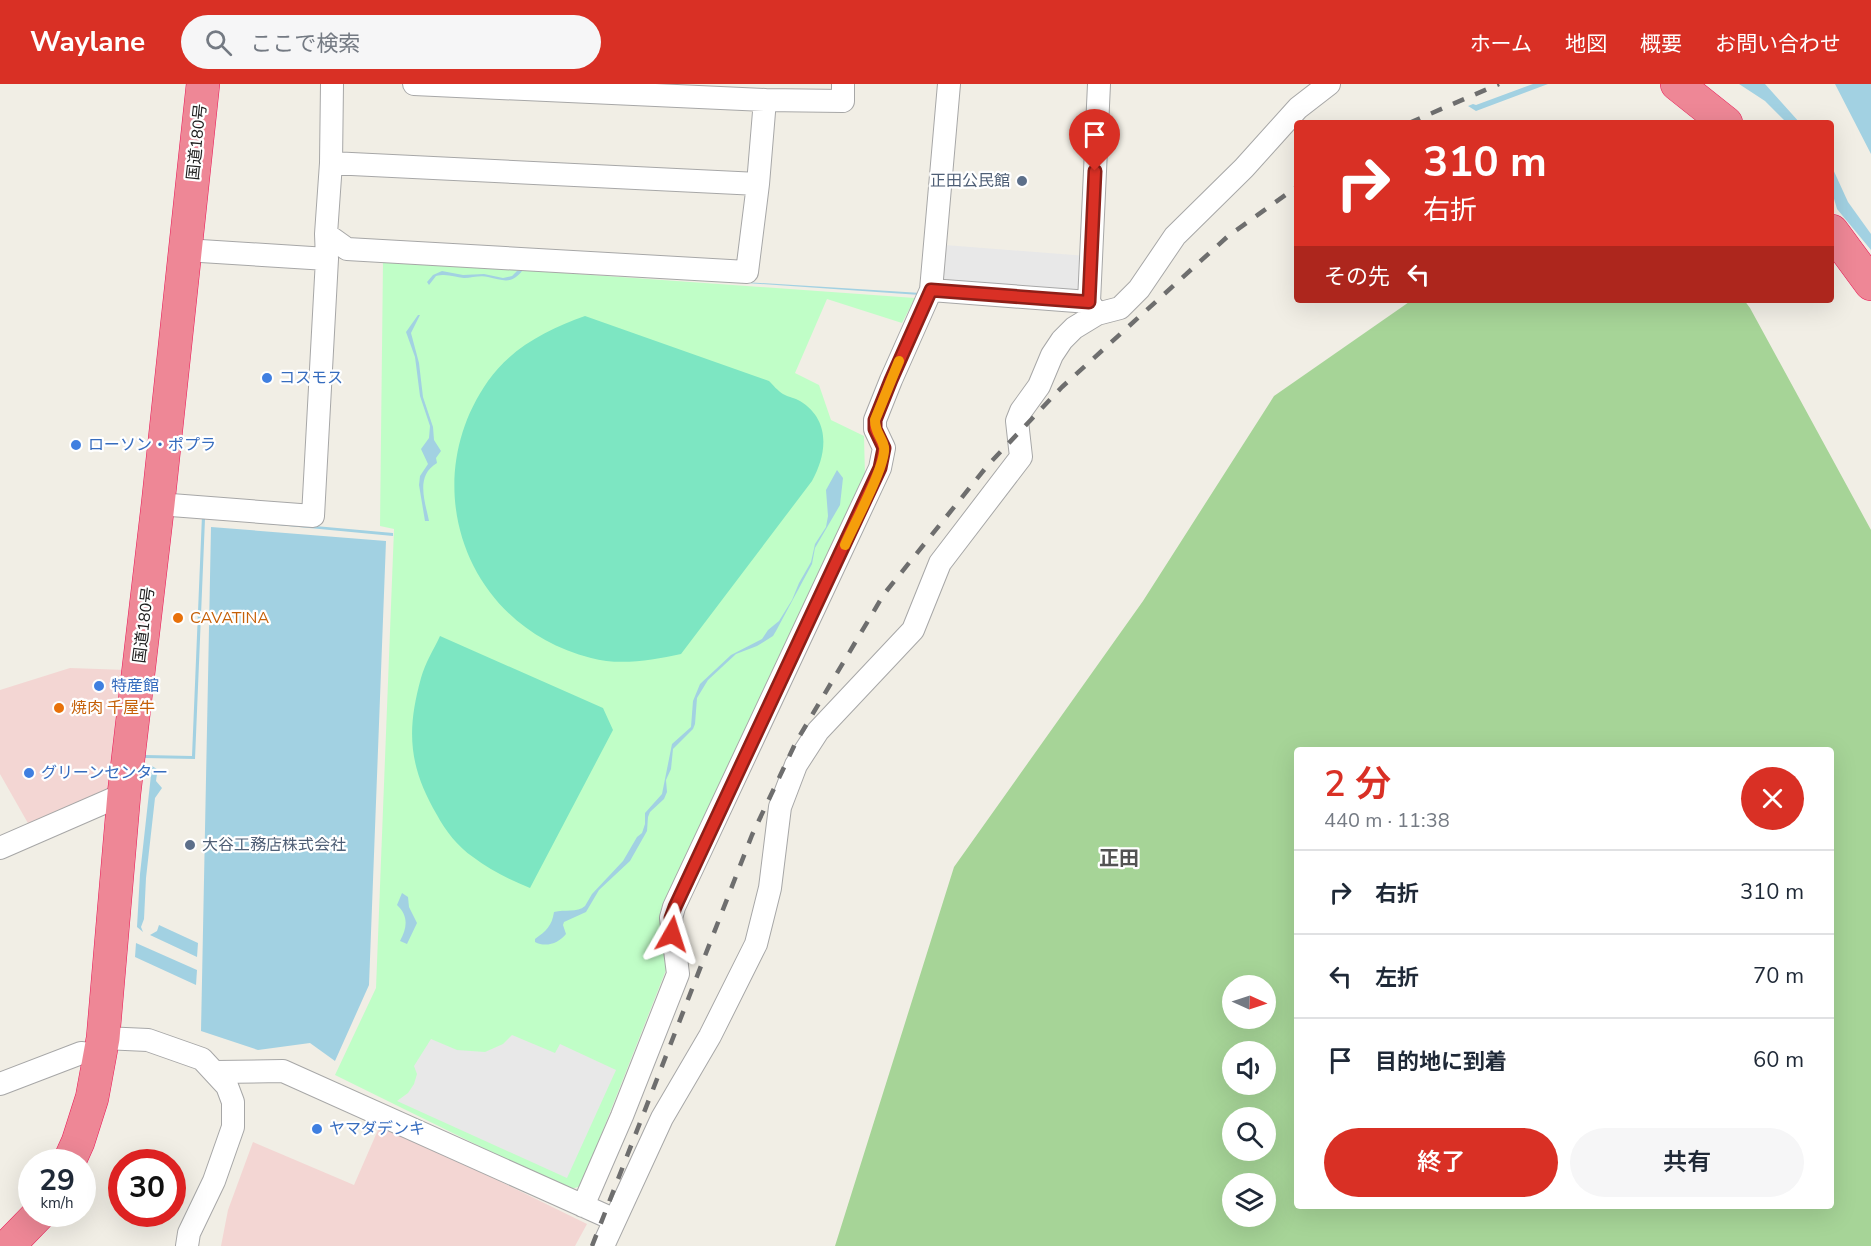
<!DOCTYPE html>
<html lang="ja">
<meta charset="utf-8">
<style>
:root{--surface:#fff;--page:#f6f6f7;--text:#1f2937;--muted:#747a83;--line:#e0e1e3;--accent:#d93025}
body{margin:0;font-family:"Nunito Sans","Noto Sans JP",sans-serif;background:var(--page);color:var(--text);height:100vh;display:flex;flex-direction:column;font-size:22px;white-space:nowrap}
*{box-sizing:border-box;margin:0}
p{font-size:20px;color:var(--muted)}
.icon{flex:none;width:33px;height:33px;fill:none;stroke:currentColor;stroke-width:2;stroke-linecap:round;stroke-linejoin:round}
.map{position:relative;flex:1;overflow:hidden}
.drawer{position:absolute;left:1294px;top:663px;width:540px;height:462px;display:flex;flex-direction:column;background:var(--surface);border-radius:6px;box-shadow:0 6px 24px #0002}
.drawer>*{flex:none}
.top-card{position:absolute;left:1294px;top:36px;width:540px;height:183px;border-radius:6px;box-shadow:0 6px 24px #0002;background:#d93025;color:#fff;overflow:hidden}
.needle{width:39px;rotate:93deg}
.buttons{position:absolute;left:1222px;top:891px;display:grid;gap:12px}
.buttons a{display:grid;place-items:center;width:54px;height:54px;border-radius:50%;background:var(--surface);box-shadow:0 6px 24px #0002;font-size:30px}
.speed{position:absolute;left:18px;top:1065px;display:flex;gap:12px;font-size:30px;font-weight:700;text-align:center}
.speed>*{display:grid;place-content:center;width:78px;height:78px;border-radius:50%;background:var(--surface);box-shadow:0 6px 24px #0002;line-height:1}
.speed small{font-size:15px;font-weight:400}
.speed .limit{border:9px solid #d22;background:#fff;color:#111}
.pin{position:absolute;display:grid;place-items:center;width:51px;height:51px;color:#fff;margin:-62px -26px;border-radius:50% 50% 50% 0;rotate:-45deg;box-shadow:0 0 6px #0007}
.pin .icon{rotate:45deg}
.me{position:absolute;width:66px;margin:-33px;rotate:6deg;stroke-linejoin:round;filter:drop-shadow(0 0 4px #0008)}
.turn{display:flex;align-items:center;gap:21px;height:126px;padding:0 30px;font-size:27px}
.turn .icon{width:78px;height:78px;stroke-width:2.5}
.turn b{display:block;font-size:42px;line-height:51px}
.then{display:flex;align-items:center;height:57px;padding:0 30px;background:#0003;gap:12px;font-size:22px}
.round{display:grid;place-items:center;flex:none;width:63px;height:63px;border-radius:32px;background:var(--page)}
.overview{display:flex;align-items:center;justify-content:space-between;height:102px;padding:0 30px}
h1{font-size:36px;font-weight:600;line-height:45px;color:var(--accent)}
.primary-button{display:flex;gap:12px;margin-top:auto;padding:12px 30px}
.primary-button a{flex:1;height:69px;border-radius:36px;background:var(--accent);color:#fff;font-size:24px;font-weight:600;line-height:69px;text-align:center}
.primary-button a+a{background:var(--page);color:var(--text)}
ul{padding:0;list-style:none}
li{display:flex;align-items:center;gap:18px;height:84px;padding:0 30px;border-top:2px solid var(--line)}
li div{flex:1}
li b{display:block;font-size:22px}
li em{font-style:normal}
header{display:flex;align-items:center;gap:36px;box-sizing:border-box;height:84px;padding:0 30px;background:var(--accent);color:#fff}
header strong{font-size:28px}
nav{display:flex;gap:33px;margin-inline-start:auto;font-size:21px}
.search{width:420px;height:54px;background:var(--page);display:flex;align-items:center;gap:15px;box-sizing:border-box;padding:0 21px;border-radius:33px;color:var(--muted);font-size:22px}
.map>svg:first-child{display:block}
.commercial{fill:#f3d6d3}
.forest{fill:#a6d497;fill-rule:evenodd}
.park{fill:#c0fec7}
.pitch{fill:#7de6c2}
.parking{fill:#e8e8e8}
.water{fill:#a2d1e2}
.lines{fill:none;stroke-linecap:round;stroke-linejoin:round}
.minor-casing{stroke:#a7a7a7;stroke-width:24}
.highway-casing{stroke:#e91857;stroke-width:34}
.minor{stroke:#fff;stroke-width:22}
.highway{stroke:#ee8796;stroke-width:33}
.rail{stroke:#6e6e6e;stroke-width:4.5;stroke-dasharray:12 12;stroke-linecap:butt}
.route-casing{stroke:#8d1f18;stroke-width:15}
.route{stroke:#d93025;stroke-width:10}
.slow{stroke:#f59e0b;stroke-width:10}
.service-dot{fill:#5c6f8a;stroke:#fff;stroke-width:2}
.shop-dot{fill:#3f7fe0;stroke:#fff;stroke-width:2}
.food-dot{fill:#e8710a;stroke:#fff;stroke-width:2}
.labels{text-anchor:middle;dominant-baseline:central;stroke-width:4.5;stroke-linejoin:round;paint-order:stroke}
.street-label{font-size:16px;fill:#202020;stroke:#fff}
.service-label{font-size:16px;fill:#4e5e75;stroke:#fff;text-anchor:end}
.shop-label{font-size:16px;fill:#366cbe;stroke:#fff;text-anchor:start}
.food-label{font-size:16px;fill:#c56008;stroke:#fff;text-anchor:start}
.quarter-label{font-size:20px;font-weight:bold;fill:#535353;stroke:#fff}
</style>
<header>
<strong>Waylane</strong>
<div class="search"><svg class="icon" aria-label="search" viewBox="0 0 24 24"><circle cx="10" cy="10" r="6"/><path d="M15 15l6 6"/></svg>ここで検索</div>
<nav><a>ホーム</a><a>地図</a><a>概要</a><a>お問い合わせ</a></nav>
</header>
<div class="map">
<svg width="1871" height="1162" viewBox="0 0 1871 1162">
<rect width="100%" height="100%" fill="#f1eee5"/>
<path class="commercial" d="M70,584L127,586L114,707L29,741L0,690V606Z
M381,1039L587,1140L575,1162H221L228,1126L253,1058L354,1101Z"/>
<path class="forest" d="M1412,216H1744L1750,224L1871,446V1162H835L954,783L1143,517L1274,312ZM1298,666H1832V1122H1298ZM1233,902H1266V934H1233ZM1233,968H1266V1000H1233ZM1233,1034H1266V1066H1233ZM1233,1100H1266V1132H1233Z"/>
<path class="park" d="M383,176L915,214L902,239L827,215L795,289L819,301L831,336L864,352L865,392L668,817L666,886L581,1102L568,1106L335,991L376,904L394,445L380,442Z"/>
<path class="pitch" d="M585,232L769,297C773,301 778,307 783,310C788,313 795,314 800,317C831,336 827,370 812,397L681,570C652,576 620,582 591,574C466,543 415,401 488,297C511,264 548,245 585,232Z
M440,552L603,624L613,646L530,804C510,796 490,786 473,773C458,763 445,746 437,731C409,683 406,648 421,594C425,579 434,565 440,552Z"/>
<path class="parking" d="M945,161L1087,172L1085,209L942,197Z
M512,951L555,969L560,960L616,986L567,1094L397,1017L408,1009L414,1000L417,990L414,982L431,955L457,966L485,968L503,960Z"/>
<path class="water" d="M1533,0H1548L1476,27L1468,22L1473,20L1476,21Z
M1739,0H1765L1800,39H1787L1765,17Z
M1835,0H1871V70Z
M1832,83L1848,118L1871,150V166L1837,125L1832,108Z
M442,187L463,191L484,190L503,194L512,192L517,187H522C511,201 503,196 488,193C480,191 472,194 464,194C454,193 447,189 436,192L429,201L427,198L433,191Z
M633,191L921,209L920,211Z
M418,231H420L411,249L419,279L423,313L433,343L434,356L441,367L436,374L437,379C415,392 425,417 429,437H425L419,401L420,392L428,380L421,365L429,354L430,342L420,312L415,273L406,248Z
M837,386L843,394L840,421L815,464L812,480L776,547L773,552L757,562L736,570L708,596L697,614L695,640L693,645L673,665L671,685L666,696L667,708L664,715L650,728L648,733L647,747L630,777L599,806L586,828L564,838L563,841L566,850C559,859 546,864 535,858V855C546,847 552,842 554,828C565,825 577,829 585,822L592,810L623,777L637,753L642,749L645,740V729L662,710L672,660L691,643L693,617L700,600L731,571L762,555L768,546L779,537L792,516L799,499L811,478L815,460L826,443L828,432L826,406Z
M202,431L206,434L205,435L195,675L144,674L145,671L192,672Z
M237,435L393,449V452L237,437Z
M211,443L386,457L369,901L335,977L310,959L258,966L201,947Z
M152,682L160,687L157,690L156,697L162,704L155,714L146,794L144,835L141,843L143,848L137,843L140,790Z
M402,809L408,813L409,823L417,839L407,860L400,857C407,844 409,832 397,821Z
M159,841L198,859L197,873L150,851L157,847Z
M136,859L197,886L196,901L135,873Z"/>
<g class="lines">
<g class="minor-casing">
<path id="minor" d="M414,0L765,16L843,17V0
M331,79L758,100
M326,150L347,165L747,188L758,100L765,16
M185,166L327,175
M931,206L1089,218
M1097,230L1089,218L1099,0
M158,420L313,432L327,175L326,150L331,79L332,0
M0,764L124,710
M103,954L148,956L202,975L227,1002L233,1018V1043L214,1097L189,1149L187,1162
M216,988L283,987L615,1136
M0,1000L81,969L100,971
M583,1122L622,1032L678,890L671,834L674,823L880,384L884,364L875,345V336L891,296L931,206L949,0
M603,1162L662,1034L710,952L756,860L770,804L780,723L796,681L818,647L913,546L940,479L1021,373L1017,337L1021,327L1039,302L1052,271L1062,256L1074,244L1097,230L1120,224L1139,205L1175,152L1244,84L1298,24L1329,0"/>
</g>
<g class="highway-casing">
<path id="highway" d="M1677,0L1726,39
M1832,147L1871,200
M69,1078L78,1058L92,1014L103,954L124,710L158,420L203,0
M8,1162L39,1130"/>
</g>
<use href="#minor" class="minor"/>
<use href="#highway" class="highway"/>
<path class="rail" d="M1409,39L1499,0
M592,1162L752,751L796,658L884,510L988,381L1062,303L1227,153L1298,102"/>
</g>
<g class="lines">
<g class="route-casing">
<path id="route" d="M672,850L671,834L675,823L880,384L884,364L875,345V336L891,296L931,206L1089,218L1095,87"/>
</g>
<use href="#route" class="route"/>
<path class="slow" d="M845,461C853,442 887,380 884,363C882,353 875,349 875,336L899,277"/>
</g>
<g class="service-dot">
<circle cx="1022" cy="97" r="6"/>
<circle cx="190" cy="761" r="6"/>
</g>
<g class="shop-dot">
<circle cx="267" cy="294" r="6"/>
<circle cx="76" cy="361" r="6"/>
<circle cx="99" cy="602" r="6"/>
<circle cx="29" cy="689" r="6"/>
<circle cx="317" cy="1045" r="6"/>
</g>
<g class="food-dot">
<circle cx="178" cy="534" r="6"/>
<circle cx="59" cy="624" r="6"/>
</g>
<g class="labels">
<g class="street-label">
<text transform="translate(197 58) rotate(-84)">国道180号</text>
<text transform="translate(144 541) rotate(-83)">国道180号</text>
</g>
<g class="service-label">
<text x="1010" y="97">正田公民館</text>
<text x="202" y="761" text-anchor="start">大谷工務店株式会社</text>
</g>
<g class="shop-label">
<text x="279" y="294">コスモス</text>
<text x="88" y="361">ローソン・ポプラ</text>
<text x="111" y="602">特産館</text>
<text x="41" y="689">グリーンセンター</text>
<text x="329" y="1045">ヤマダデンキ</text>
</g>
<g class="food-label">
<text x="190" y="534">CAVATINA</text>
<text x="71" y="624">焼肉 千屋牛</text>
</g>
<g class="quarter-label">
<text x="1119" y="774">正田</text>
</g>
</g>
</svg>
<div class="buttons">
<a><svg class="needle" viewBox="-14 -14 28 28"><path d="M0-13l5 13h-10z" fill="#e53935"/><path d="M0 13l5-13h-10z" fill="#747a83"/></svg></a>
<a><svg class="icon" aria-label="sound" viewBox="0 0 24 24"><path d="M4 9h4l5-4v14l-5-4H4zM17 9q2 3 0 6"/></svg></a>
<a><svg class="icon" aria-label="search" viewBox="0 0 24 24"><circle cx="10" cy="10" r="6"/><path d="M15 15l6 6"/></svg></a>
<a><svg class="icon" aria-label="layers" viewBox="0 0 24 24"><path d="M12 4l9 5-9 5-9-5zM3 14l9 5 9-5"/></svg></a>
</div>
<div class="speed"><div>29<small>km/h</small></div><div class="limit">30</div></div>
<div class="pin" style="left:1095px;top:87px;background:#d93025"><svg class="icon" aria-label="arrive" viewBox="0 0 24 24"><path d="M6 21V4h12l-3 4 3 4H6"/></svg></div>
<svg class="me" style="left:672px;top:850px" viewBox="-20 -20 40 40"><path d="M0-17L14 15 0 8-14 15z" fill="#d93025" stroke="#fff" stroke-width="4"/></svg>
<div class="top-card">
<div class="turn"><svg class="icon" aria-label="right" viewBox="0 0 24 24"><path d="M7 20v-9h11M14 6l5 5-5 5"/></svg><div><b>310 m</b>右折</div></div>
<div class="then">その先<svg class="icon" aria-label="left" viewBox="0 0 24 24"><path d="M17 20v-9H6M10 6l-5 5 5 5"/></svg></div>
</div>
<section class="drawer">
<div class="overview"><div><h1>2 分</h1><p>440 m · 11:38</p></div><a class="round" style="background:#d93025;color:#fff"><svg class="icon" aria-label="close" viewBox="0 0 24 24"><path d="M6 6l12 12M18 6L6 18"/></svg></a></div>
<ul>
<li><svg class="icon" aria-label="right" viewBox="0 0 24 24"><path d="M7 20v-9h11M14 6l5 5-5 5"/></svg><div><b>右折</b></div><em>310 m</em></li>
<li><svg class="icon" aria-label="left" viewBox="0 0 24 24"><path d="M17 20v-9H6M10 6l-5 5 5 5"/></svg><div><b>左折</b></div><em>70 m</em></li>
<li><svg class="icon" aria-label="arrive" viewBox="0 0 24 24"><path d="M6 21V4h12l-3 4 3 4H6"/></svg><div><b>目的地に到着</b></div><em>60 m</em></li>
</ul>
<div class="primary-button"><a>終了</a><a>共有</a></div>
</section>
</div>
